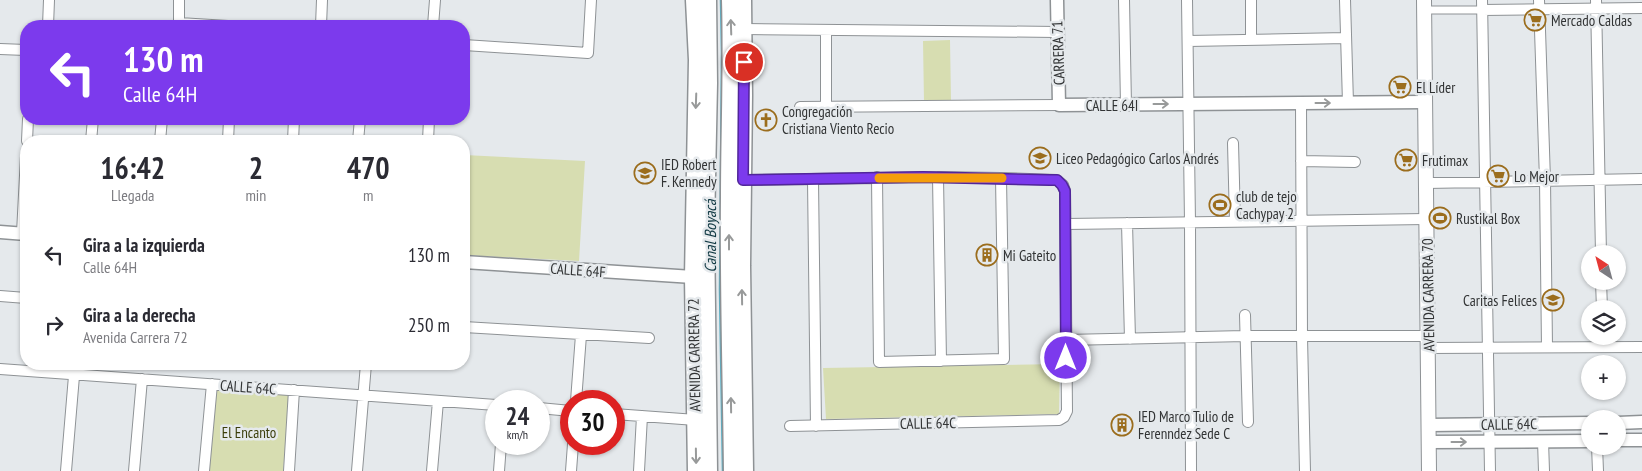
<!DOCTYPE html>
<html lang="es">
<meta charset="utf-8">
<style>
:root{--surface:#fff;--page:#f2f2f3;--text:#2b2b33;--muted:#7c7c81}
body{margin:0;font-family:"PT Sans Narrow",sans-serif;background:var(--page);color:var(--text);height:100vh;display:flex;flex-direction:column;font-size:19px;white-space:nowrap}
*{box-sizing:border-box;margin:0}
p{font-size:16px;color:var(--muted)}
.icon{flex:none;width:28px;height:28px;fill:none;stroke:currentColor;stroke-width:2;stroke-linecap:round;stroke-linejoin:round}
.map{position:relative;flex:1;overflow:hidden}
.panel{position:absolute;left:20px;top:135px;width:450px;height:235px;display:flex;flex-direction:column;background:var(--surface);border-radius:20px;box-shadow:0 1px 4px #0004}
.panel>*{flex:none}
.banner{position:absolute;left:20px;top:20px;width:450px;height:105px;border-radius:20px;box-shadow:0 1px 4px #0004;background:#7c3aed;color:#fff;overflow:hidden}
.needle{width:32px;rotate:324deg}
.fabs{position:absolute;left:1581px;top:245px;display:grid;gap:10px}
.fabs a{display:grid;place-items:center;width:45px;height:45px;border-radius:50%;background:var(--surface);box-shadow:0 1px 4px #0004;font-size:25px}
.speed{position:absolute;left:485px;top:390px;display:flex;gap:10px;font-size:25px;font-weight:700;text-align:center}
.speed>*{display:grid;place-content:center;width:65px;height:65px;border-radius:50%;background:var(--surface);box-shadow:0 1px 4px #0004;line-height:1}
.speed small{font-size:12px;font-weight:400}
.speed .limit{border:8px solid #d22;background:#fff;color:#111}
.pin{position:absolute;display:grid;place-items:center;width:42px;height:42px;color:#fff;margin:-21px;border:2px solid #fff;border-radius:50%;box-shadow:0 1px 5px #0007}
.me{position:absolute;width:55px;margin:-28px;rotate:0deg;stroke-linejoin:round;filter:drop-shadow(0 0 4px #0008)}
.turn{display:flex;align-items:center;gap:18px;height:105px;padding:0 20px;font-size:22px}
.turn .icon{width:65px;height:65px;stroke-width:2.5}
.turn b{display:block;font-size:35px;line-height:42px}
.eta{display:flex;justify-content:space-evenly;align-items:center;height:85px;text-align:center}
.eta b{font-size:30px;font-weight:700;line-height:35px}
ul{padding:0;list-style:none}
li{display:flex;align-items:center;gap:15px;height:70px;padding:0 20px}
li div{flex:1}
li b{display:block;font-size:19px}
li em{font-style:normal}
.map>svg:first-child{display:block}
.green{fill:#d7ddb1}
.lines{fill:none;stroke-linecap:round;stroke-linejoin:round}
.stream{stroke:#59aec3;stroke-width:2.5}
.pedestrian-casing{stroke:#8e9295;stroke-width:9}
.minor-casing{stroke:#8e9295;stroke-width:12}
.tertiary-casing{stroke:#8e9295;stroke-width:15}
.secondary-casing{stroke:#8e9295;stroke-width:16}
.trunk-casing{stroke:#8e9295;stroke-width:19}
.pedestrian{stroke:#fff;stroke-width:7}
.minor{stroke:#fff;stroke-width:10}
.tertiary{stroke:#fff;stroke-width:12}
.secondary{stroke:#fff;stroke-width:14}
.trunk{stroke:#fff;stroke-width:16}
.oneway{stroke:#989a9a}
.route-casing{stroke:#51269a;stroke-width:12}
.route{stroke:#7c3aed;stroke-width:9}
.slow{stroke:#f59e0b;stroke-width:9}
.labels{text-anchor:middle;dominant-baseline:central;stroke-width:5;stroke-linejoin:round;paint-order:stroke}
.poi-label{font-size:15px;fill:#323435;stroke:#e5e9ec;text-anchor:start}
.street-label{font-size:15px;fill:#323435;stroke:#e5e9ec}
.park-label{font-size:15px;fill:#3b3e0b;stroke:#e5e9ec}
.water-label{font-size:16px;font-style:italic;fill:#123a44;stroke:#e5e9ec}
</style>
<div class="map">
<svg width="1642" height="471" viewBox="0 0 1642 471">
<rect width="100%" height="100%" fill="#e5e9ec"/>
<path class="green" d="M950,40L951,101L924,102L923,41Z
M464,155L585,161L579,261L464,255Z
M1060,364L1059,414L826,419L823,368Z
M214,388L290,394L283,471H207Z"/>
<g class="lines">
<path class="stream" d="M721,0L722,53L720,290L723,471"/>
<g class="pedestrian-casing">
<path id="pedestrian" d="M1425,10H1482"/>
</g>
<g class="minor-casing">
<path id="minor" d="M1124,0L1126,105
M1187,0L1190,222L1191,471
M1251,0V40
M1345,0L1348,103
M1482,0L1490,471
M1539,0L1545,180L1547,347
M1596,0L1601,254
M1482,10L1642,8
M179,23L228,26
M48,26L49,0
M179,26V0
M321,26L322,0
M433,26L435,0
M744,29L1057,32
M1188,41L1346,38
M464,45L588,53L591,0
M0,49L26,50
M1301,103L1302,337L1305,471
M800,107L1059,105
M826,108V31
M27,141L28,119
M91,141L93,119
M160,141L162,119
M228,141L229,119
M293,141L294,119
M358,141L360,119
M428,141L429,119
M1233,143L1235,221
M1301,161L1355,162
M877,177L879,362L1004,359L1001,178
M938,177L941,361
M743,180L938,177L1001,178L1057,180L1063,185L1065,191L1067,411L1064,417L1059,420L790,426
M813,180L816,426
M1426,183L1642,179
M1127,223L1130,339
M1066,224L1426,219
M22,233L26,156
M1601,281L1602,309
M0,296L26,298
M1245,315L1248,422
M464,327L649,338
M1602,336V347
M1066,340L1245,336H1429
M1429,348L1642,347
M0,369L496,405
M576,401L581,335
M539,408L571,411
M614,414L696,420
M1543,441L1544,471
M1597,446L1598,471
M66,471L75,364
M134,471L142,379
M204,471L212,384
M289,471L294,390
M357,471L366,364
M432,471L438,401
M499,471L501,444
M571,471L573,444
M639,471L642,416"/>
</g>
<g class="tertiary-casing">
<path id="tertiary" d="M1057,0L1059,105L1425,102
M0,232L26,234
M464,262L693,277
M1618,423L1642,422
M1429,425L1590,423
M1618,440H1642
M1429,442L1590,441"/>
</g>
<g class="secondary-casing">
<path id="secondary" d="M1424,0L1429,471"/>
</g>
<g class="trunk-casing">
<path id="trunk" d="M694,0L697,60L693,277L696,471
M708,0L709,83L706,227L709,471
M730,0C732,66 729,132 729,197C728,289 731,380 732,471
M743,0L744,95L742,266L745,471"/>
</g>
<use href="#pedestrian" class="pedestrian"/>
<use href="#minor" class="minor"/>
<use href="#tertiary" class="tertiary"/>
<use href="#secondary" class="secondary"/>
<use href="#trunk" class="trunk"/>
</g>
<defs><path id="oneway-shaft" d="M-6 0H5M1.5-3L5.5 0L1.5 3" fill="none" stroke-width="1.6" stroke-linecap="round" stroke-linejoin="round" transform="scale(1.25)"/></defs>
<g class="oneway">
<use href="#oneway-shaft" transform="translate(731 27) rotate(-92)"/>
<use href="#oneway-shaft" transform="translate(696 101) rotate(92)"/>
<use href="#oneway-shaft" transform="translate(1323 103)"/>
<use href="#oneway-shaft" transform="translate(1161 104)"/>
<use href="#oneway-shaft" transform="translate(729 242) rotate(-90)"/>
<use href="#oneway-shaft" transform="translate(742 297) rotate(-91)"/>
<use href="#oneway-shaft" transform="translate(731 405) rotate(-91)"/>
<use href="#oneway-shaft" transform="translate(1459 442)"/>
<use href="#oneway-shaft" transform="translate(696 456) rotate(89)"/>
</g>
<g class="lines">
<g class="route-casing">
<path id="route" d="M744,62L743,180L923,177L1050,180H1057L1062,185L1065,191L1066,358"/>
</g>
<use href="#route" class="route"/>
<path class="slow" d="M879,178H1002"/>
</g>
<defs>
<g id="supermarket-ring" transform="scale(1.125)"><circle r="9.5" fill="#e5e9ec" stroke="#9b6d1d" stroke-width="1.5"/><path d="M-6-5.5h2.5l.6 2H6L4.5 2H-2.5L-4.4-4H-6ZM-1.5 3.2a1.3 1.3 0 1 0 .1 0ZM3 3.2a1.3 1.3 0 1 0 .1 0Z" fill="#9b6d1d"/></g>
<g id="church-ring" transform="scale(1.125)"><circle r="9.5" fill="#e5e9ec" stroke="#9b6d1d" stroke-width="1.5"/><path d="M-1.2-6h2.4v3.5h3.3v2.4h-3.3V6h-2.4V-.1h-3.3v-2.4h3.3Z" fill="#9b6d1d"/></g>
<g id="school-ring" transform="scale(1.125)"><circle r="9.5" fill="#e5e9ec" stroke="#9b6d1d" stroke-width="1.5"/><path d="M0-5L7-2L0 1L-7-2ZM-4 1L0 2.5L4 1V4Q0 6-4 4Z" fill="#9b6d1d"/></g>
<g id="stadium-ring" transform="scale(1.125)"><circle r="9.5" fill="#e5e9ec" stroke="#9b6d1d" stroke-width="1.5"/><path d="M0-5a6.5 5 0 1 0 0 10a6.5 5 0 1 0 0-10ZM-3.5-1.8h7v3.6h-7Z" fill="#9b6d1d"/></g>
<g id="building-ring" transform="scale(1.125)"><circle r="9.5" fill="#e5e9ec" stroke="#9b6d1d" stroke-width="1.5"/><path d="M-4-6H4V6H1V3H-1V6H-4ZM-2.5-4.3h1.7v1.8h-1.7ZM.8-4.3h1.7v1.8H.8ZM-2.5-1h1.7V.8h-1.7ZM.8-1h1.7V.8H.8Z" fill="#9b6d1d"/></g>
</defs>
<g fill-rule="evenodd">
<use href="#supermarket-ring" x="1535" y="20"/>
<use href="#supermarket-ring" x="1400" y="87"/>
<use href="#church-ring" x="766" y="120"/>
<use href="#school-ring" x="1040" y="158"/>
<use href="#supermarket-ring" x="1406" y="160"/>
<use href="#school-ring" x="645" y="173"/>
<use href="#supermarket-ring" x="1498" y="176"/>
<use href="#stadium-ring" x="1220" y="205"/>
<use href="#stadium-ring" x="1440" y="218"/>
<use href="#building-ring" x="987" y="255"/>
<use href="#school-ring" x="1553" y="300"/>
<use href="#building-ring" x="1122" y="425"/>
</g>
<g class="labels">
<g class="poi-label">
<text x="1551" y="20">Mercado Caldas</text>
<text x="1416" y="87">El Líder</text>
<text x="782" y="111">Congregación<tspan x="782" dy="17">Cristiana Viento Recio</tspan></text>
<text x="1056" y="158">Liceo Pedagógico Carlos Andrés</text>
<text x="1422" y="160">Frutimax</text>
<text x="661" y="164">IED Robert<tspan x="661" dy="17">F. Kennedy</tspan></text>
<text x="1514" y="176">Lo Mejor</text>
<text x="1236" y="196">club de tejo<tspan x="1236" dy="17">Cachypay 2</tspan></text>
<text x="1456" y="218">Rustikal Box</text>
<text x="1003" y="255">Mi Gateito</text>
<text x="1537" y="300" text-anchor="end">Caritas Felices</text>
<text x="1138" y="416">IED Marco Tulio de<tspan x="1138" dy="17">Ferenndez Sede C</tspan></text>
</g>
<g class="street-label">
<text transform="translate(1058 53) rotate(-92)">CARRERA 71</text>
<text x="1112" y="105">CALLE 64I</text>
<text transform="translate(578 270) rotate(4)">CALLE 64F</text>
<text transform="translate(1428 295) rotate(-91)">AVENIDA CARRERA 70</text>
<text transform="translate(694 355) rotate(-91)">AVENIDA CARRERA 72</text>
<text transform="translate(248 387) rotate(4)">CALLE 64C</text>
<text transform="translate(928 423) rotate(-1)">CALLE 64C</text>
<text transform="translate(1509 424) rotate(-1)">CALLE 64C</text>
</g>
<g class="park-label">
<text x="249" y="432">El Encanto</text>
</g>
<g class="water-label">
<text transform="translate(710 236) rotate(-90)">Canal Boyacá</text>
</g>
</g>
</svg>
<div class="fabs">
<a><svg class="needle" viewBox="-14 -14 28 28"><path d="M0-13l5 13h-10z" fill="#e53935"/><path d="M0 13l5-13h-10z" fill="#7c7c81"/></svg></a>
<a><svg class="icon" aria-label="layers" viewBox="0 0 24 24"><path d="M12 4l9 5-9 5-9-5zM3 14l9 5 9-5"/></svg></a>
<a>+</a>
<a>−</a>
</div>
<div class="speed"><div>24<small>km/h</small></div><div class="limit">30</div></div>
<div class="pin" style="left:744px;top:62px;background:#d93025"><svg class="icon" aria-label="arrive" viewBox="0 0 24 24"><path d="M6 21V4h12l-3 4 3 4H6"/></svg></div>
<svg class="me" style="left:1066px;top:358px" viewBox="-20 -20 40 40"><circle r="17" fill="#7c3aed" stroke="#fff" stroke-width="3"/><path d="M0-11L8 9 0 5-8 9z" fill="#fff"/></svg>
<div class="banner">
<div class="turn"><svg class="icon" aria-label="left" viewBox="0 0 24 24"><path d="M17 20v-9H6M10 6l-5 5 5 5"/></svg><div><b>130 m</b>Calle 64H</div></div>
</div>
<section class="panel">
<div class="eta">
<div><b>16:42</b><p>Llegada</p></div>
<div><b>2</b><p>min</p></div>
<div><b>470</b><p>m</p></div>
</div>
<ul>
<li><svg class="icon" aria-label="left" viewBox="0 0 24 24"><path d="M17 20v-9H6M10 6l-5 5 5 5"/></svg><div><b>Gira a la izquierda</b><p>Calle 64H</p></div><em>130 m</em></li>
<li><svg class="icon" aria-label="right" viewBox="0 0 24 24"><path d="M7 20v-9h11M14 6l5 5-5 5"/></svg><div><b>Gira a la derecha</b><p>Avenida Carrera 72</p></div><em>250 m</em></li>
</ul>
</section>
</div>
